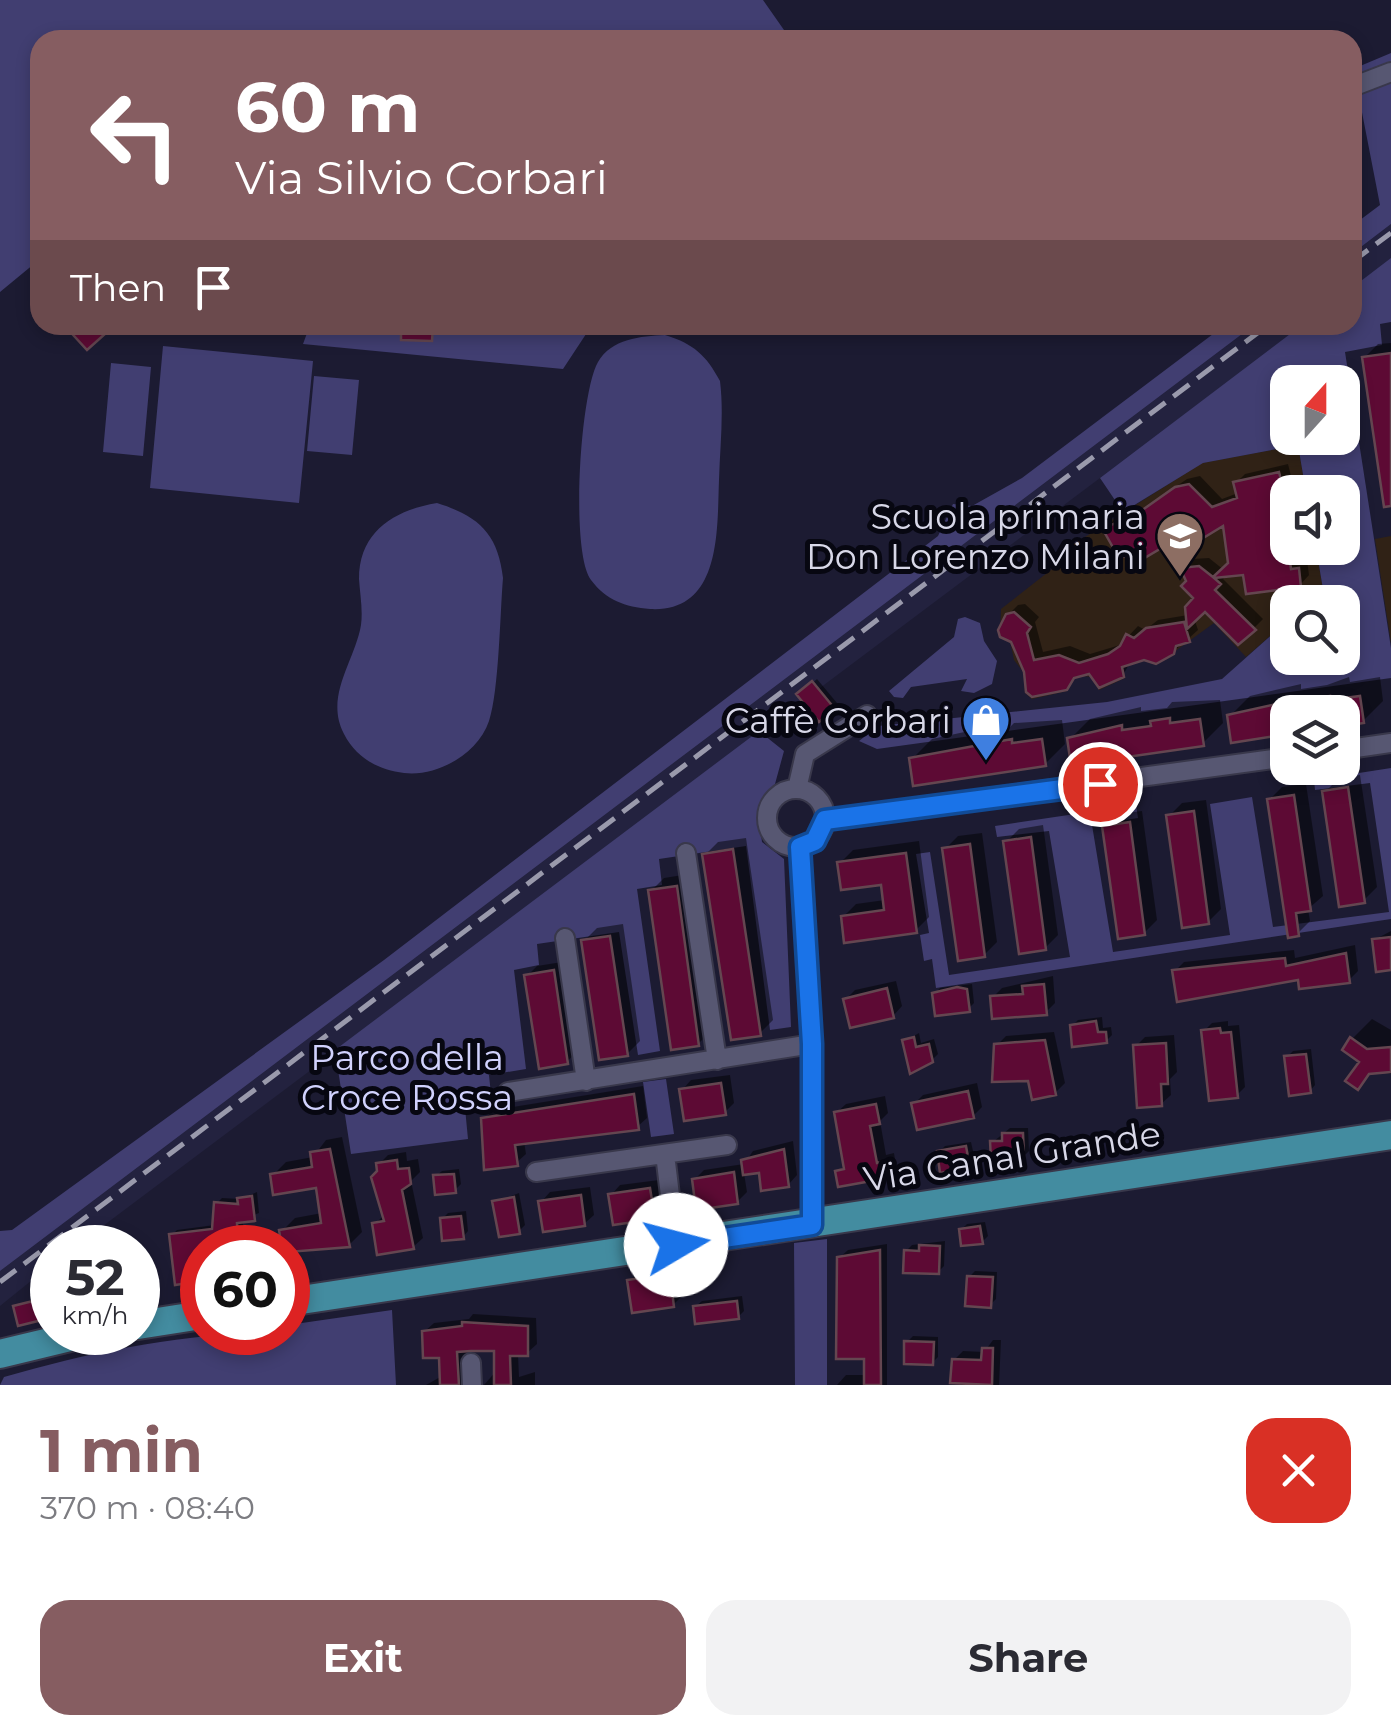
<!DOCTYPE html>
<meta charset="utf-8">
<style>
:root{--surface:#fff;--page:#f2f2f3;--text:#2b2b33;--muted:#7c7c81;--accent:#865d61}
body{margin:0;font-family:Montserrat,sans-serif;background:var(--page);color:var(--text);height:100vh;display:flex;flex-direction:column;font-size:38px;white-space:nowrap}
*{box-sizing:border-box;margin:0}
p{font-size:32px;color:var(--muted)}
.icon{flex:none;width:55px;height:55px;fill:none;stroke:currentColor;stroke-width:2;stroke-linecap:round;stroke-linejoin:round}
.map{position:relative;height:1385px;overflow:hidden}
.sheet{display:flex;flex-direction:column;background:var(--surface);flex:1}
.sheet>*{flex:none}
.hud{position:absolute;left:30px;top:30px;width:1332px;height:305px;border-radius:30px;box-shadow:0 5px 15px #0003;background:#865d61;color:#fff;overflow:hidden}
.needle{width:65px;rotate:21deg}
.buttons{position:absolute;left:1270px;top:365px;display:grid;gap:20px}
.buttons a{display:grid;place-items:center;width:90px;height:90px;border-radius:20px;background:var(--surface);box-shadow:0 5px 15px #0003;font-size:50px}
.speed{position:absolute;left:30px;top:1225px;display:flex;gap:20px;font-size:50px;font-weight:700;text-align:center}
.speed>*{display:grid;place-content:center;width:130px;height:130px;border-radius:50%;background:var(--surface);box-shadow:0 5px 15px #0003;line-height:1}
.speed small{font-size:25px;font-weight:400}
.speed .limit{border:15px solid #d22;background:#fff;color:#111}
.pin{position:absolute;display:grid;place-items:center;width:85px;height:85px;color:#fff;margin:-42px;border:5px solid #fff;border-radius:50%;box-shadow:0 2px 10px #0007}
.me{position:absolute;width:110px;margin:-55px;rotate:82deg;stroke-linejoin:round;filter:drop-shadow(0 0 8px #0008)}
.turn{display:flex;align-items:center;gap:35px;height:210px;padding:0 40px;font-size:45px}
.turn .icon{width:130px;height:130px;stroke-width:2.5}
.turn b{display:block;font-size:70px;line-height:85px}
.then{display:flex;align-items:center;height:95px;padding:0 40px;background:#0003;gap:20px;font-size:38px}
.round{display:grid;place-items:center;flex:none;width:105px;height:105px;border-radius:30px;background:var(--page)}
.overview{display:flex;align-items:center;justify-content:space-between;height:170px;padding:0 40px}
h1{font-size:60px;font-weight:700;line-height:75px;color:var(--accent)}
.primary-button{display:flex;gap:20px;margin-top:auto;padding:20px 40px}
.primary-button a{flex:1;height:115px;border-radius:30px;background:var(--accent);color:#fff;font-size:40px;font-weight:700;line-height:115px;text-align:center}
.primary-button a+a{background:var(--page);color:var(--text)}
.map>svg:first-child{display:block}
.built{fill:#23223f}
.education{fill:#302216}
.green{fill:#413e71;fill-rule:evenodd}
.shadow{fill:#0007}
.building{fill:#5d0a34;stroke:#644650;stroke-width:2.5}
.lines{fill:none;stroke-linecap:round;stroke-linejoin:round}
.street-casing{stroke:#39384b;stroke-width:22}
.primary-casing{stroke:#39384b;stroke-width:32}
.street{stroke:#575772;stroke-width:18}
.primary{stroke:#438ca0;stroke-width:28}
.rail{stroke:#9a9aac;stroke-width:5;stroke-dasharray:20 10;stroke-linecap:butt}
.route-casing{stroke:#114b97;stroke-width:25}
.route{stroke:#1a73e8;stroke-width:18}
.labels{text-anchor:middle;dominant-baseline:central;stroke-width:10;stroke-linejoin:round;paint-order:stroke}
.poi-label{font-size:35px;fill:#d8d8e8;stroke:#070711;text-anchor:end}
.park-label{font-size:35px;fill:#d1d2fd;stroke:#070711}
.street-label{font-size:35px;fill:#d8d8e8;stroke:#070711}
</style>
<div class="map">
<svg width="1391" height="1385" viewBox="0 0 1391 1385">
<rect width="100%" height="100%" fill="#1c1b32"/>
<path class="built" d="M1391,224V259L1353,288V253Z
M1254,325H1304L75,1247L52,1248V1264L0,1306V1271Z"/>
<path class="education" d="M1298,445L1306,492H1288V548H1316L1323,590L1308,602H1288L1287,621L1246,657L1214,623L1156,665L1144,660L1123,668L1125,678L1099,690L1091,677L1083,676L1074,678L1067,691L1032,699L1025,693L1024,673L1014,660L1010,641L1000,637L1001,609L1052,569L1047,561L1202,463Z
M1391,536V643L1375,539Z"/>
<path class="green" d="M0,0H763L791,40H40V259L0,292Z
M1391,53V224L1353,253L1352,226L1380,205L1359,97L1353,99V69Z
M1391,258V322L1380,324L1382,345L1345,352L1391,648V678L877,749L859,741L878,726L1107,702L1222,679L1287,621L1288,658H1342V602H1308L1323,589L1316,548H1342V492H1306L1298,445L1203,463L1123,512L1100,478L1302,325H1352L1353,287ZM1288,382H1342V438H1288Z
M310,325H592L563,369L303,344Z
M1225,325H1254L0,1271V1231L12,1230L384,960L938,536L953,504L972,506L1022,478Z
M665,335C694,344 706,355 720,381C724,414 720,447 719,480C717,529 722,613 650,609C625,607 606,600 591,580C570,552 580,393 598,362C611,339 641,336 665,335Z
M163,346L313,361L299,503L150,488Z
M111,363L151,367L143,456L103,452Z
M314,376L359,380L352,455L307,451Z
M437,503C478,516 498,533 503,578C500,613 499,691 489,721C478,754 437,777 404,773C379,770 356,758 344,734C324,696 355,661 361,625C363,610 360,594 359,579C359,531 395,510 437,503Z
M965,617L980,623L984,641L997,661L992,684L974,693L961,691L967,679L911,687L903,698L894,697L889,691L954,637L958,619Z
M759,731L784,751L775,784L758,810L762,842L784,859L791,1027L770,1030L746,846L659,859L662,885L637,889L660,1051L638,1055L619,932L537,944L539,965L514,970L526,1069L489,1075L492,1104L465,1108L468,1139L351,1154L335,1050Z
M1391,768V919L936,988L932,959L924,961L920,935L929,933L916,854L930,852L949,975L1070,957L1049,831L997,837L995,826L1136,805L1138,818L1092,825L1113,952L1230,935L1210,804L1252,797L1273,927L1389,912L1370,783L1315,790L1314,780Z
M666,1079L674,1134L651,1137L643,1082Z
M827,1239V1385H795L794,1243Z
M392,1310L396,1385H0L4,1377C96,1350 192,1332 288,1332V1325Z"/>
<path class="shadow" d="M1391,343V493L1365,357L1378,344Z
M1288,464L1295,492H1288V548H1298L1299,561L1307,560L1309,575L1300,585L1246,572L1228,574L1223,579L1263,619L1254,628L1205,608L1194,618L1198,630L1188,639L1173,652L1131,661L1123,675L1091,671L1078,674L1065,688L1027,672L1008,615L1018,605L1025,604L1039,617L1035,622L1043,652L1070,646L1090,654L1120,645L1138,626L1145,630L1158,620L1188,615L1197,598L1183,569L1192,559L1209,558L1224,570L1230,563L1225,522L1166,543L1105,529L1114,520L1143,509L1187,479L1200,476L1222,499L1238,493L1236,483L1245,474Z
M1349,677L1350,682L1380,677L1383,701L1363,721L1342,712L1230,716L1250,696L1301,684V689L1327,685Z
M817,679L837,703L820,718L800,694Z
M1220,700L1223,723L1203,743L1070,739L1090,719L1141,707V711L1167,708L1172,702Z
M1062,720L1065,744L1045,764L912,759L932,739L983,728L984,732L1009,728L1014,723Z
M1360,775L1377,887L1364,900L1325,792L1338,779Z
M1306,784L1323,896L1308,909L1310,921L1297,934L1269,800L1282,787Z
M1206,800L1221,909L1208,922L1169,816L1182,803Z
M1142,811L1157,920L1144,933L1105,827L1118,814Z
M1043,825L1058,935L1045,948L1006,842L1019,829Z
M982,833L997,942L984,955L945,849L958,836Z
M746,838L773,1020L760,1033L705,855L718,842Z
M919,841L929,917L916,930L843,917L856,904L885,900L883,882L840,863L853,850Z
M689,874L711,1031L698,1044L651,891L664,878Z
M623,924L640,1041L627,1054L584,941L597,928Z
M1391,931V968L1374,940Z
M1355,945L1358,971L1349,980L1175,971L1184,962L1294,950L1295,958Z
M562,962L576,1052L567,1062L527,976L537,966Z
M1053,976L1055,1003L1046,1012L993,997L1002,988Z
M896,981L902,1006L893,1016L846,999L855,990Z
M972,984L974,1003L968,1009L935,994L940,988Z
M1102,1017L1103,1028L1111,1027L1112,1035L1106,1041L1072,1026L1078,1020Z
M1372,1019L1391,1030V1074L1373,1071L1358,1087L1362,1061L1352,1039Z
M1228,1021V1026L1239,1025L1245,1087L1237,1095L1204,1031L1212,1023Z
M1054,1032L1065,1083L1055,1093L1030,1079L997,1045L1006,1036Z
M919,1033L921,1043L934,1039L938,1054L932,1060L905,1041Z
M1174,1035L1177,1072L1170,1079L1171,1095L1161,1104L1136,1046L1145,1037Z
M1311,1049L1315,1085L1310,1091L1287,1057L1293,1051Z
M730,1075L734,1103L725,1112L682,1090L691,1080Z
M977,1083L982,1107L973,1116L914,1104L923,1095Z
M643,1086L647,1118L637,1127L524,1141L526,1154L516,1163L484,1119L494,1110Z
M885,1096L888,1113L880,1121L886,1155L894,1153L896,1166L887,1175L838,1172L846,1164L836,1113L846,1104Z
M1010,1128H1028L1029,1151L1023,1157L993,1142Z
M342,1137L362,1232L349,1245L288,1250L282,1231L295,1218L322,1213L318,1185L273,1175L286,1162L313,1157L326,1140Z
M793,1141L797,1175L788,1185L761,1170L744,1173L747,1192L737,1202L694,1180L704,1170L744,1164L753,1151Z
M971,1142L975,1160L969,1166L939,1152L945,1146Z
M406,1152L407,1161L418,1159L420,1172L411,1181L423,1238L413,1247L375,1224L385,1214L379,1164L388,1155Z
M459,1169L461,1184L455,1190L436,1176L442,1171Z
M659,1180L663,1207L654,1217L611,1195L620,1185Z
M590,1187L594,1215L584,1224L541,1202L550,1192Z
M257,1192L259,1213L242,1220L249,1248H202V1279L177,1282L172,1235L177,1230L215,1225L217,1203L222,1198L240,1199Z
M519,1193L525,1225L519,1231L495,1202Z
M466,1211L468,1231L463,1237L442,1219L448,1213Z
M985,1222L988,1236L982,1242L961,1230L967,1224Z
M945,1241L944,1266L938,1272L906,1251L912,1245Z
M887,1244V1385H837L846,1375H867V1357L839,1258L848,1250Z
M678,1266L683,1295L673,1305L630,1281L639,1272Z
M975,1271L997,1272L996,1299L990,1305L969,1277Z
M41,1296L46,1313L41,1318L16,1307Z
M742,1296L744,1311L738,1317L696,1306L702,1301Z
M473,1314L536,1318L537,1344L527,1353L518,1354L519,1377L535,1372V1385H484L497,1370L496,1348L466,1349L473,1385H426L442,1376L441,1355L424,1332L434,1323L469,1319Z
M913,1336L938,1337V1357L932,1363L907,1342Z
M993,1340H1001L999,1385H961L954,1360L963,1351L984,1352Z"/>
<path class="building" d="M64,325H115L87,350Z
M411,325H433L432,341L401,340V327Z
M1391,353V506L1384,507L1362,357Z
M1279,472L1288,508L1284,517L1291,569L1299,568L1301,587L1246,594L1243,575L1214,578L1221,584L1215,590L1256,630L1238,645L1205,612L1187,629L1185,607L1193,598L1181,586L1186,581L1180,568L1199,566L1213,577L1228,563L1223,526L1172,557L1165,546L1131,566L1125,556L1119,558L1102,528L1131,518L1175,487L1189,484L1212,507L1237,498L1233,482Z
M1014,612L1031,627L1027,633L1034,660L1059,655L1079,663L1108,654L1120,646L1126,634L1134,638L1146,628L1184,622L1190,642L1176,646L1174,654L1156,664L1144,660L1122,667L1124,677L1099,688L1089,674L1074,678L1067,690L1032,697L1026,692L1024,672L1011,642L1000,637L998,630L1006,614Z
M812,681L835,709L819,722L796,694Z
M1330,696V700L1360,696L1364,723L1342,726V712H1312L1310,699Z
M1281,703L1282,707L1288,706V734L1231,743L1227,715Z
M1170,718V723L1200,719L1204,746L1071,765L1067,738L1122,725V730L1151,726L1150,721Z
M1012,739V743L1042,739L1046,766L913,786L909,758Z
M1348,787L1365,903L1339,907L1322,791Z
M1294,795L1311,911L1296,913L1299,936L1288,938L1267,799Z
M1194,811L1209,924L1182,928L1166,815Z
M1130,822L1145,935L1118,939L1102,826Z
M1031,837L1046,950L1019,954L1003,841Z
M970,844L985,957L958,961L942,848Z
M733,849L761,1036L731,1040L702,854Z
M906,853L917,933L844,943L841,916L884,910L881,885L841,890L837,862Z
M677,886L699,1046L671,1050L648,890Z
M610,936L628,1056L599,1060L581,940Z
M1391,937V970L1376,972L1372,939Z
M1346,953L1350,983L1299,989L1298,980L1177,1002L1172,970L1285,958L1286,966Z
M554,970L568,1064L539,1069L524,975Z
M1044,984L1047,1015L992,1019L990,996L1023,994L1022,986Z
M957,987L967,989L970,1012L935,1016L932,993Z
M887,988L894,1018L850,1028L843,999Z
M1096,1021L1098,1032H1106L1107,1043L1072,1047L1070,1025Z
M1220,1028L1221,1033L1231,1032L1238,1098L1209,1101L1201,1030Z
M914,1037L916,1047L929,1044L933,1062L910,1074L902,1040Z
M1350,1037L1367,1049L1391,1047V1072L1369,1074L1358,1090L1345,1081L1359,1062L1342,1050Z
M1045,1040L1056,1095L1032,1100L1028,1081L992,1082L994,1044Z
M1166,1043L1168,1084H1161L1162,1106L1137,1108L1133,1045Z
M1306,1054L1311,1093L1289,1096L1284,1056Z
M721,1083L726,1115L684,1121L679,1089Z
M968,1091L974,1118L917,1130L911,1103Z
M634,1094L639,1130L515,1145L518,1166L484,1170L481,1118Z
M876,1104L880,1124L870,1126L877,1163L885,1161L888,1178L838,1187L835,1171L844,1169L834,1112Z
M1002,1133H1023L1024,1159L991,1160L990,1141H1002Z
M966,1146L970,1168L940,1173L937,1151Z
M330,1149L350,1247L288,1252V1248H282L279,1230L321,1223L316,1188L273,1195L270,1174L312,1167L310,1152Z
M784,1149L789,1187L761,1191L759,1173L743,1175L741,1160Z
M397,1160L398,1169L409,1168L411,1184L402,1190L414,1249L377,1255L372,1223L384,1221L371,1177L377,1171L376,1163Z
M734,1172L738,1204L696,1210L692,1179Z
M454,1174L456,1193L435,1195L433,1175Z
M650,1188L655,1219L613,1225L608,1194Z
M581,1195L585,1226L543,1232L538,1201Z
M252,1196L255,1221L237,1223L239,1248H202V1281L175,1285L169,1234L212,1229L214,1202L238,1204L237,1198Z
M514,1197L520,1234L499,1237L492,1201Z
M461,1216L464,1239L442,1241L440,1218Z
M980,1226L983,1244L961,1246L959,1229Z
M919,1245L940,1246L939,1274L903,1273L904,1250L919,1251Z
M880,1250L881,1385H864V1359H836L837,1257Z
M670,1274L674,1307L632,1313L627,1280Z
M967,1276L993,1277L991,1308L965,1306Z
M37,1300L42,1320L18,1326L13,1306Z
M737,1301L739,1319L695,1324L693,1306Z
M462,1322L528,1326V1356H510L511,1385H494V1351H471L457,1352L459,1385H440L439,1358H423L422,1331L462,1326Z
M904,1341L934,1342L933,1365L904,1364Z
M982,1348H993L992,1385L950,1383L952,1359L981,1360Z"/>
<g class="lines">
<g class="street-casing">
<path id="street" d="M1352,87L1391,72
M1342,750L1391,743
M797,789L805,754L867,715
M767 818a29 29 0 1 1 58 0a29 29 0 1 1-58 0Z
M825,820L1288,757
M800,847L812,1044L811,1225
M686,853L717,1060
M565,938L586,1081
M508,1092L812,1044
M665,1154L676,1245
M536,1172L727,1145
M471,1363L472,1385"/>
</g>
<g class="primary-casing">
<path id="primary" d="M288,1302L1391,1135
M138,1325L202,1315
M0,1354L91,1332"/>
</g>
<use href="#street" class="street"/>
<use href="#primary" class="primary"/>
<path class="rail" d="M1352,262L1391,233
M0,1282L1268,325"/>
</g>
<g class="lines">
<g class="route-casing">
<path id="route" d="M676,1245L812,1225V1044L800,847L815,841L825,820L1100,784"/>
</g>
<use href="#route" class="route"/>
</g>
<defs>
<g id="school-pin" transform="scale(2.5)"><path d="M0 17L-7.5 6A9.5 9.5 0 1 1 7.5 6Z" fill="#8d6e63" stroke="#070711"/><path d="M0-5L7-2L0 1L-7-2ZM-4 1L0 2.5L4 1V4Q0 6-4 4Z" fill="#fff"/></g>
<g id="shop-pin" transform="scale(2.5)"><path d="M0 17L-7.5 6A9.5 9.5 0 1 1 7.5 6Z" fill="#3f7fe0" stroke="#070711"/><path d="M-5-2.5h2.3a2.7 3.5 0 0 1 5.4 0H5L5.5 6h-11ZM-1.5-2.5h3a1.5 2.3 0 0 0-3 0Z" fill="#fff"/></g>
</defs>
<g fill-rule="evenodd">
<use href="#school-pin" x="1180" y="536"/>
<use href="#shop-pin" x="986" y="720"/>
</g>
<g class="labels">
<g class="poi-label">
<text x="1145" y="516">Scuola primaria<tspan x="1145" dy="40">Don Lorenzo Milani</tspan></text>
<text x="951" y="720">Caffè Corbari</text>
</g>
<g class="park-label">
<text x="407" y="1057">Parco della<tspan x="407" dy="40">Croce Rossa</tspan></text>
</g>
<g class="street-label">
<text transform="translate(1012 1156) rotate(-9)">Via Canal Grande</text>
</g>
</g>
</svg>
<div class="buttons">
<a><svg class="needle" viewBox="-14 -14 28 28"><path d="M0-13l5 13h-10z" fill="#e53935"/><path d="M0 13l5-13h-10z" fill="#7c7c81"/></svg></a>
<a><svg class="icon" aria-label="sound" viewBox="0 0 24 24"><path d="M4 9h4l5-4v14l-5-4H4zM17 9q2 3 0 6"/></svg></a>
<a><svg class="icon" aria-label="search" viewBox="0 0 24 24"><circle cx="10" cy="10" r="6"/><path d="M15 15l6 6"/></svg></a>
<a><svg class="icon" aria-label="layers" viewBox="0 0 24 24"><path d="M12 4l9 5-9 5-9-5zM3 14l9 5 9-5"/></svg></a>
</div>
<div class="speed"><div>52<small>km/h</small></div><div class="limit">60</div></div>
<div class="pin" style="left:1100px;top:784px;background:#d93025"><svg class="icon" aria-label="arrive" viewBox="0 0 24 24"><path d="M6 21V4h12l-3 4 3 4H6"/></svg></div>
<svg class="me" style="left:676px;top:1245px" viewBox="-20 -20 40 40"><circle r="19" fill="#fff"/><path d="M0-13L10 11 0 6-10 11z" fill="#1a73e8"/></svg>
<div class="hud">
<div class="turn"><svg class="icon" aria-label="left" viewBox="0 0 24 24"><path d="M17 20v-9H6M10 6l-5 5 5 5"/></svg><div><b>60 m</b>Via Silvio Corbari</div></div>
<div class="then">Then<svg class="icon" aria-label="arrive" viewBox="0 0 24 24"><path d="M6 21V4h12l-3 4 3 4H6"/></svg></div>
</div>
</div>
<section class="sheet">
<div class="overview"><div><h1>1 min</h1><p>370 m · 08:40</p></div><a class="round" style="background:#d93025;color:#fff"><svg class="icon" aria-label="close" viewBox="0 0 24 24"><path d="M6 6l12 12M18 6L6 18"/></svg></a></div>
<div class="primary-button"><a>Exit</a><a>Share</a></div>
</section>
